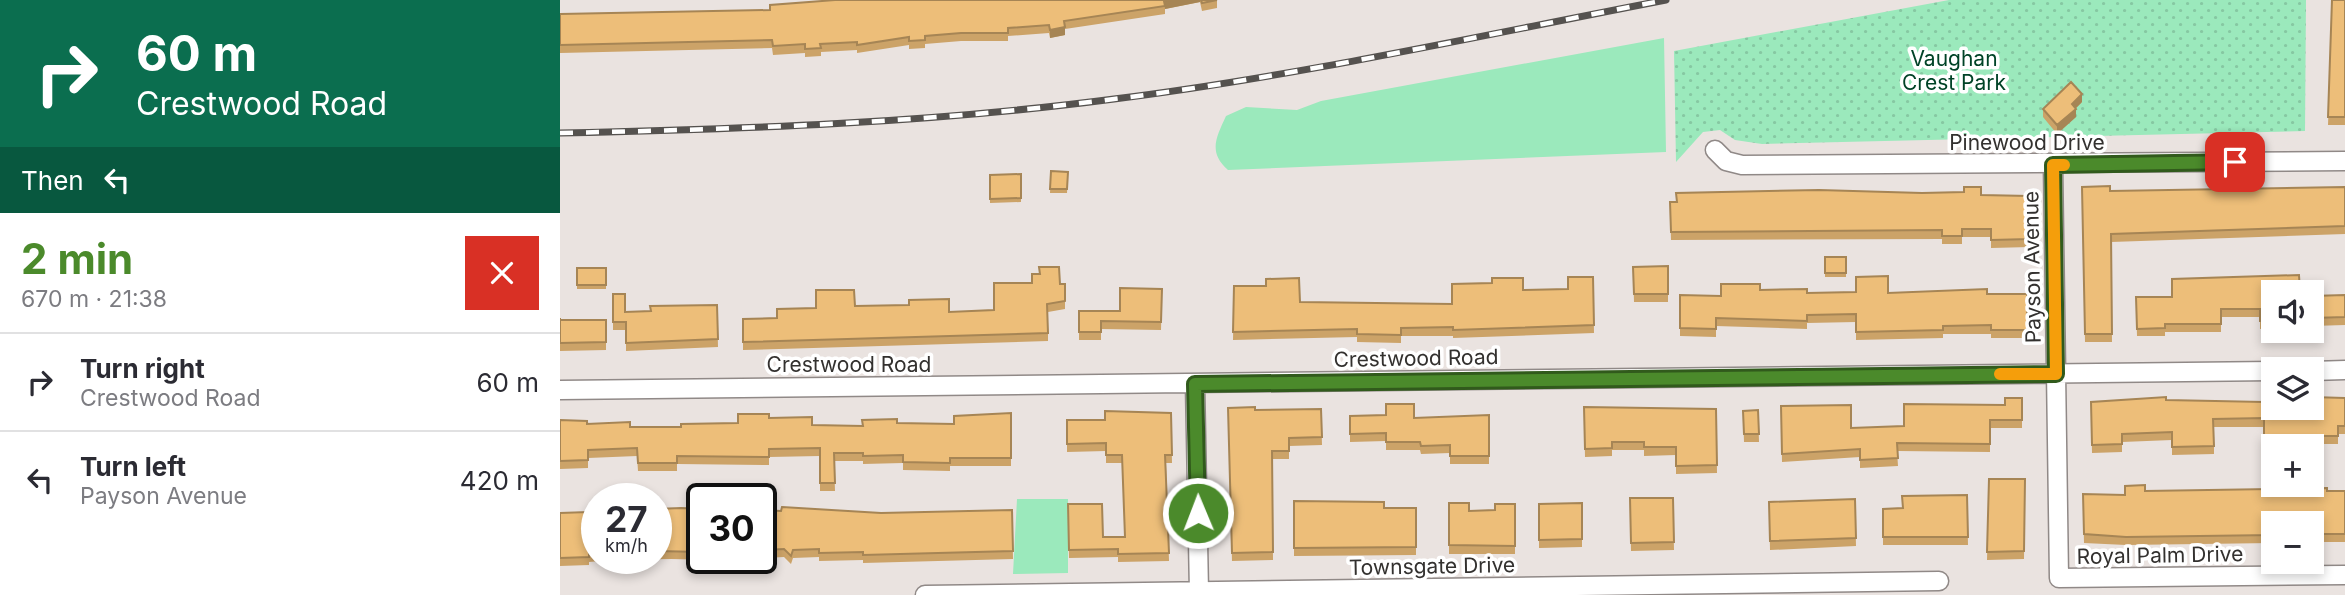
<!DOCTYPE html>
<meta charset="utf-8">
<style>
:root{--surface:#fff;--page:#f2f2f3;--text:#2b2b33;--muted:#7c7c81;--line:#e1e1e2;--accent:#4b8a2b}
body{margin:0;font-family:Inter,sans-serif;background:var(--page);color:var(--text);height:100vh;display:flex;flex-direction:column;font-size:26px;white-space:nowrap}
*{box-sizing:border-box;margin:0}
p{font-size:23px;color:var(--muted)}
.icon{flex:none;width:38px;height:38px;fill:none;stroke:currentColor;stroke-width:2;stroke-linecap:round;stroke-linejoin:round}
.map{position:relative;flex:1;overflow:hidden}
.panel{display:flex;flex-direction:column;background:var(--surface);width:560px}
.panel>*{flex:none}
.banner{background:#0b6e4f;color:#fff;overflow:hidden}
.buttons{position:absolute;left:1701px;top:280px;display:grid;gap:14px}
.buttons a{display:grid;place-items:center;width:63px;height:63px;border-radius:0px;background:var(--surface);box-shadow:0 4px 10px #0003;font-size:35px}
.speed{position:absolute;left:21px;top:483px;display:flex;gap:14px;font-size:35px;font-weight:700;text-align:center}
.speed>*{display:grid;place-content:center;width:91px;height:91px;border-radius:50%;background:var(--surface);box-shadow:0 4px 10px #0003;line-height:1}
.speed small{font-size:18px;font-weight:400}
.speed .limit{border:4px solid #111;border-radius:10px;background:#fff;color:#111}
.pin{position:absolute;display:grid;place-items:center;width:60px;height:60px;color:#fff;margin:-30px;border-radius:14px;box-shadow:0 4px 10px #0006}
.me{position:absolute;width:77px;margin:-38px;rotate:359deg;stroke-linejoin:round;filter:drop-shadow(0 0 5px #0008)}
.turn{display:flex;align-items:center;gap:24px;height:147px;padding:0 21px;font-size:32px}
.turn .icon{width:91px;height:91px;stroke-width:2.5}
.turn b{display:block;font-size:49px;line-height:60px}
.then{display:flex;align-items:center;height:66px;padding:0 21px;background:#0003;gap:14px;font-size:26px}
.round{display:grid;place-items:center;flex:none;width:74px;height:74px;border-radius:0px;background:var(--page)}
.summary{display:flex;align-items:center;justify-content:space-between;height:119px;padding:0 21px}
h1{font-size:42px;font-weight:700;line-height:52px;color:var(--accent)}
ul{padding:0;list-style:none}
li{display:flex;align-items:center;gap:21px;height:98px;padding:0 21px;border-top:2px solid var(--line)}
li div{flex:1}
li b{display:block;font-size:26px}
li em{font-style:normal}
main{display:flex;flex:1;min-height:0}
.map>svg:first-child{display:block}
.grass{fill:#9be9bc}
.park{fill:url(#park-dots)}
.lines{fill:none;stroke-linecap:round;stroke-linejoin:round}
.minor-casing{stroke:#908987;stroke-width:21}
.minor{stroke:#fff;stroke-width:18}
.rail-casing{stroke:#55524f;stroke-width:7}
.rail{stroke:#fff;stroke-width:4.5;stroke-dasharray:13;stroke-linecap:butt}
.wall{fill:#cca368}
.shaded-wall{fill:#a68555}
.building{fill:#edbe79;stroke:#a68555;stroke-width:2}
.route-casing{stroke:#315a1c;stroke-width:18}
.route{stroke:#4b8a2b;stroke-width:12}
.slow{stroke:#f59e0b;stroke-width:12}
.labels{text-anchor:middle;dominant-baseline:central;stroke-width:7;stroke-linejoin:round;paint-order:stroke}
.park-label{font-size:21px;fill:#004327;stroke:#fff}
.street-label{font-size:21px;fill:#33312f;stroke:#fff}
</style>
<main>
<section class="panel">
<div class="banner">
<div class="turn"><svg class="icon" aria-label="right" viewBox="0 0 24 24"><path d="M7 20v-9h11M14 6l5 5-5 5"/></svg><div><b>60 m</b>Crestwood Road</div></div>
<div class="then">Then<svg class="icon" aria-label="left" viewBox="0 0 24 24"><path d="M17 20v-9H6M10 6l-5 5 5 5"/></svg></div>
</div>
<div class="summary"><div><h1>2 min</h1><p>670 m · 21:38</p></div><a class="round" style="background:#d93025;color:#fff"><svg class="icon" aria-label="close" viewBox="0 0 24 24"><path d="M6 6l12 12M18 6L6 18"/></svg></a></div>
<ul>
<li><svg class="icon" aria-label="right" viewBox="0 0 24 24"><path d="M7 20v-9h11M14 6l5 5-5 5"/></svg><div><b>Turn right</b><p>Crestwood Road</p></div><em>60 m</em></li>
<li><svg class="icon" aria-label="left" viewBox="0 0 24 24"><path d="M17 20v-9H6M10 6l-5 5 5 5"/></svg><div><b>Turn left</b><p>Payson Avenue</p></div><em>420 m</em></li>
</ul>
</section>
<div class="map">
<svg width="1785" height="595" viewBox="0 0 1785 595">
<defs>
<pattern id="park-dots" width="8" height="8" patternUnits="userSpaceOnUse" patternTransform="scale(1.75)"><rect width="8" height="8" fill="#9be9bc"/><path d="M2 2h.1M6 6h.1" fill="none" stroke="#86c8a2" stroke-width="1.8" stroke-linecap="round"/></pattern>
</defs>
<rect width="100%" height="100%" fill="#eae3e0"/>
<path class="grass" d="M1104,38L1106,152L668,170C648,152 656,138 666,116L686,107L737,110L761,101Z
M457,499H508V573L453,574Z"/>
<path class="park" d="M1389,0H1746L1745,131L1202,144L1175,140L1160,130L1143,132L1116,162L1114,51Z"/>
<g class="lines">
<g class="minor-casing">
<path id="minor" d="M1155,150L1166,161L1182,165L1785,161
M1493,165L1499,578L1785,575
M1752,371L1785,370
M635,384L639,592
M0,390L1713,371
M365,595L1379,581"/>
</g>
<use href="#minor" class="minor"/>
<g class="rail-casing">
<path id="rail" d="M0,133C185,129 370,123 554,99C739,76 923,35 1106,0"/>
</g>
<use href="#rail" class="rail"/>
</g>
<path class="wall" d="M275,0H657V8L642,11L640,2L605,9V14L505,29V35L490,38L489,33L448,36V41H401L365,44V48L349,49V45L297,53V50L261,52V56L245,57V53L213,55L212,48L0,53V14L210,10Z
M1771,0H1785V125H1768L1772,12Z
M1522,102L1516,108V117L1497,134L1483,117V109Z
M491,171L508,172L507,193H490Z
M461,174V202L430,203V175Z
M1522,187L1550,191L1785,187V234L1551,242L1552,342H1525Z
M1362,193L1469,196L1470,247L1431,248V237H1402V244H1382V239L1111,240L1110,202Z
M1265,257H1286V277H1265Z
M1108,266V302H1074L1073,267Z
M17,268H46V289H17Z
M480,274L500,284H505V309L488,312V341L183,350V319L217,318L295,306L389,312L434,310L472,283Z
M1033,277L1034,333L893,338V336H841V343L797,342V337L673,340L674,286L740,302L892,304L963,290L1008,289Z
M602,289L601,330L541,329V340H519V311H560Z
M1200,290L1247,293L1467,294V338H1431V334H1383V338L1296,340V322L1247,323V329L1156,326V337L1120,336V295L1161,296Z
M1713,292V328L1700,329V317H1661V332H1605V336H1577L1576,297H1612Z
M53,294L65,312L91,311L157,305L158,347L66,351V330H53Z
M1785,295V325L1752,326V296Z
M0,318V320H46V350L0,351Z
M1462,398V428H1430V452L1337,451L1338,466L1300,468V457L1222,462L1221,406L1291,428L1344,426L1445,405Z
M1785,398V434H1778V444H1739L1713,446V454H1704V427H1654V454L1612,455V440L1562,442V452L1532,453L1531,402L1606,400L1704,402Z
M1024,407L1156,409L1157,473L1116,474V455L1084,456V450H1052V456L1025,457Z
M668,408L695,410L761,409L762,445L729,446V459H712L713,560L672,561Z
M1198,410L1199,442H1184L1183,411Z
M451,413V466H390V471L343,470V463L303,464V461H274L275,491H260V456L209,457V465L117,464V471H78L77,456L28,458V468L0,469V420L70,427H121L178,423L209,418L252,425L303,426L337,423L394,424Z
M611,413L612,463H606L609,561L558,562V557L509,558L508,504L543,537H565L562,463H546V451L507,452V420H545Z
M929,415V464H890V453L861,454L860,450H826V441L790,442V416L854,418Z
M1429,479H1465L1464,559L1427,560Z
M1585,491H1785V542H1752V523H1713V543L1566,545L1524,543L1523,494L1565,495Z
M1407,495L1408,545H1323V509L1343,508Z
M1070,498H1113L1114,550L1071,551Z
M1295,499L1296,546L1210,550L1209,502Z
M734,501L824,508H856V555L734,556Z
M889,503L909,511L935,510L955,504V554H889Z
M1022,503V547L979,548V504Z
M96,509H142V558H201V510L321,513L452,510L453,559L303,563V560L259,561V557L233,558L231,564L224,557L205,558V561L111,559L52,560L29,562V565L0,566V513L37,516V558H96Z"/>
<path class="shaded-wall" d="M611,0H640V2L605,9L604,1Z
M505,27V35L490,38V30Z
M1522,94V102L1512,112V104Z
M1516,109V117L1497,134V125Z"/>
<path class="building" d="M275,0H611L604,1L605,6L504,21L505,27L490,30L489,25L448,28V33H401L365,36V40L349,41V37L297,45V42L260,44L261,48L245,49V44L213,46L212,40L0,45V14L210,10V5Z
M641,0H657L642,3Z
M1772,0H1785V117H1768Z
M1511,82L1522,94L1512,104L1516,109L1497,125L1483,109Z
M491,171L508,172L507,189H490Z
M461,174V198L430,199V175Z
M1550,186V191L1785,187V226L1551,234L1552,334H1525L1522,187Z
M1404,187H1421V195L1469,196L1470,239L1431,240V229H1402V236H1382V230L1111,232L1110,202H1117L1116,193L1259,190L1362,193L1404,192Z
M1265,257H1286V273H1265Z
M1108,266V294H1074L1073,267Z
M479,267H499L500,284H505V301L487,304L488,333L183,342V319L217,318V309L256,308V290H294L295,306L349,305V300L389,299V312L434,310V283H472V274H480Z
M17,268H46V285H17Z
M1739,275L1740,292H1713V320L1700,321V309H1661V324H1605V328L1577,329L1576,297H1612V279Z
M1328,276V293L1427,289V294H1467V330H1431V325L1383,326V330L1296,332V314L1247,315V321L1156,318V329L1120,328V295L1161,296V284H1200V290L1247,289V293L1296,292V277Z
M1008,277H1033L1034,325L893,330V327L841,328V335L797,334V329L673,332L674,286H706V279L739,278L740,302L892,304V284L932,283V278H963V290L1008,289Z
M560,288L602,289L601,322L541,321V332H519V311H560Z
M53,294H65V312L91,311L90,306L157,305L158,339L66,343V322H53Z
M1785,295V317L1752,318V296Z
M0,318V320H46V342L0,343Z
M1606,397V400L1704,402V397H1713V408H1752V397L1785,398V426H1778V436H1739V446H1704V418L1653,419L1654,446L1612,447V432L1562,434V444L1532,445L1531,402Z
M1445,398H1462V420H1430V444L1337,443L1338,458L1300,460V449L1222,454L1221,406L1291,405V428L1344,426V404L1445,405Z
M826,404H854V418L929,415V456H890V445L861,446L860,442H826V433L790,434V416L826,415Z
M695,407V410L761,409L762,437L729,438V451H712L713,552L672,553L668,408Z
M1024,407L1156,409L1157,465L1116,466V447H1084V442H1052V448L1025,449Z
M1198,410L1199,434H1184L1183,411Z
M545,411L611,413L612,455H605L609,553L558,554V549L509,550L508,504H542L543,537H565L562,455H546V443L507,444V420H545Z
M451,413V458H390V463L343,462V455L303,456V453H274L275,483H260V448L209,449V457L117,456V463H78L77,448L28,450V460L0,461V420L27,421V424L70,422V427H121V424L178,423V414H209V418L252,417V425L303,426L302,420L337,419V423L394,424V416Z
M1429,479H1465L1464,551L1427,552Z
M1585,485V491L1767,488V491H1785V534H1752V523H1713V535L1566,537L1524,534L1523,494L1565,495V486Z
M1407,495L1408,537H1323V509L1343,508L1342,496Z
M1070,498H1113L1114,542L1071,543Z
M1295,499L1296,538L1210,541L1209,502Z
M734,501L824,502V508H856V547L734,548Z
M889,503H909V511L935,510V504H955V546L889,545Z
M1022,503V539L979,540V504Z
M222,507L321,513L452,510L453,551L303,555V552L259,553V549L233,550L231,556L224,549L205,550V553H201V510L221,511Z
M121,508L142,509V552L96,551V509Z
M28,512V516H37V554H29V557L0,558V513Z"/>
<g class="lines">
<g class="route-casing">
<path id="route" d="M638,513L635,384L1496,374L1493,165L1675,162"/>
</g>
<use href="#route" class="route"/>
<path class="slow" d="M1440,374H1496L1493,165H1504"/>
</g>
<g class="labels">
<g class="park-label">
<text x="1394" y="58">Vaughan<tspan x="1394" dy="24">Crest Park</tspan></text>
</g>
<g class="street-label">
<text x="1467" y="142">Pinewood Drive</text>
<text transform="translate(1472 267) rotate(-91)">Payson Avenue</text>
<text transform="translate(856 358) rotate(-1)">Crestwood Road</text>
<text x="289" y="364">Crestwood Road</text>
<text transform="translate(1600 555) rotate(-1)">Royal Palm Drive</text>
<text transform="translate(872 566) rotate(-1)">Townsgate Drive</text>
</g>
</g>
</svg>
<div class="buttons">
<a><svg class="icon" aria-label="sound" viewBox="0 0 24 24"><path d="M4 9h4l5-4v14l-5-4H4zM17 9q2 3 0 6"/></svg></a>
<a><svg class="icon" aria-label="layers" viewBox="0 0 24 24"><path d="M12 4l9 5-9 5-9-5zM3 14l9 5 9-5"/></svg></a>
<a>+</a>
<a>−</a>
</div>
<div class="speed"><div>27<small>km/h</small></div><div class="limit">30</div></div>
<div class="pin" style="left:1675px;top:162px;background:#d93025"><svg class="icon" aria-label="arrive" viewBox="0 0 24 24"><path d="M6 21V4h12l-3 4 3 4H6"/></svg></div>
<svg class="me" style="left:638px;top:513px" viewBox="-20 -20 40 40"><circle r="17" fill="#4b8a2b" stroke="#fff" stroke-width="3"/><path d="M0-11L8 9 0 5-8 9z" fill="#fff"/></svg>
</div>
</main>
